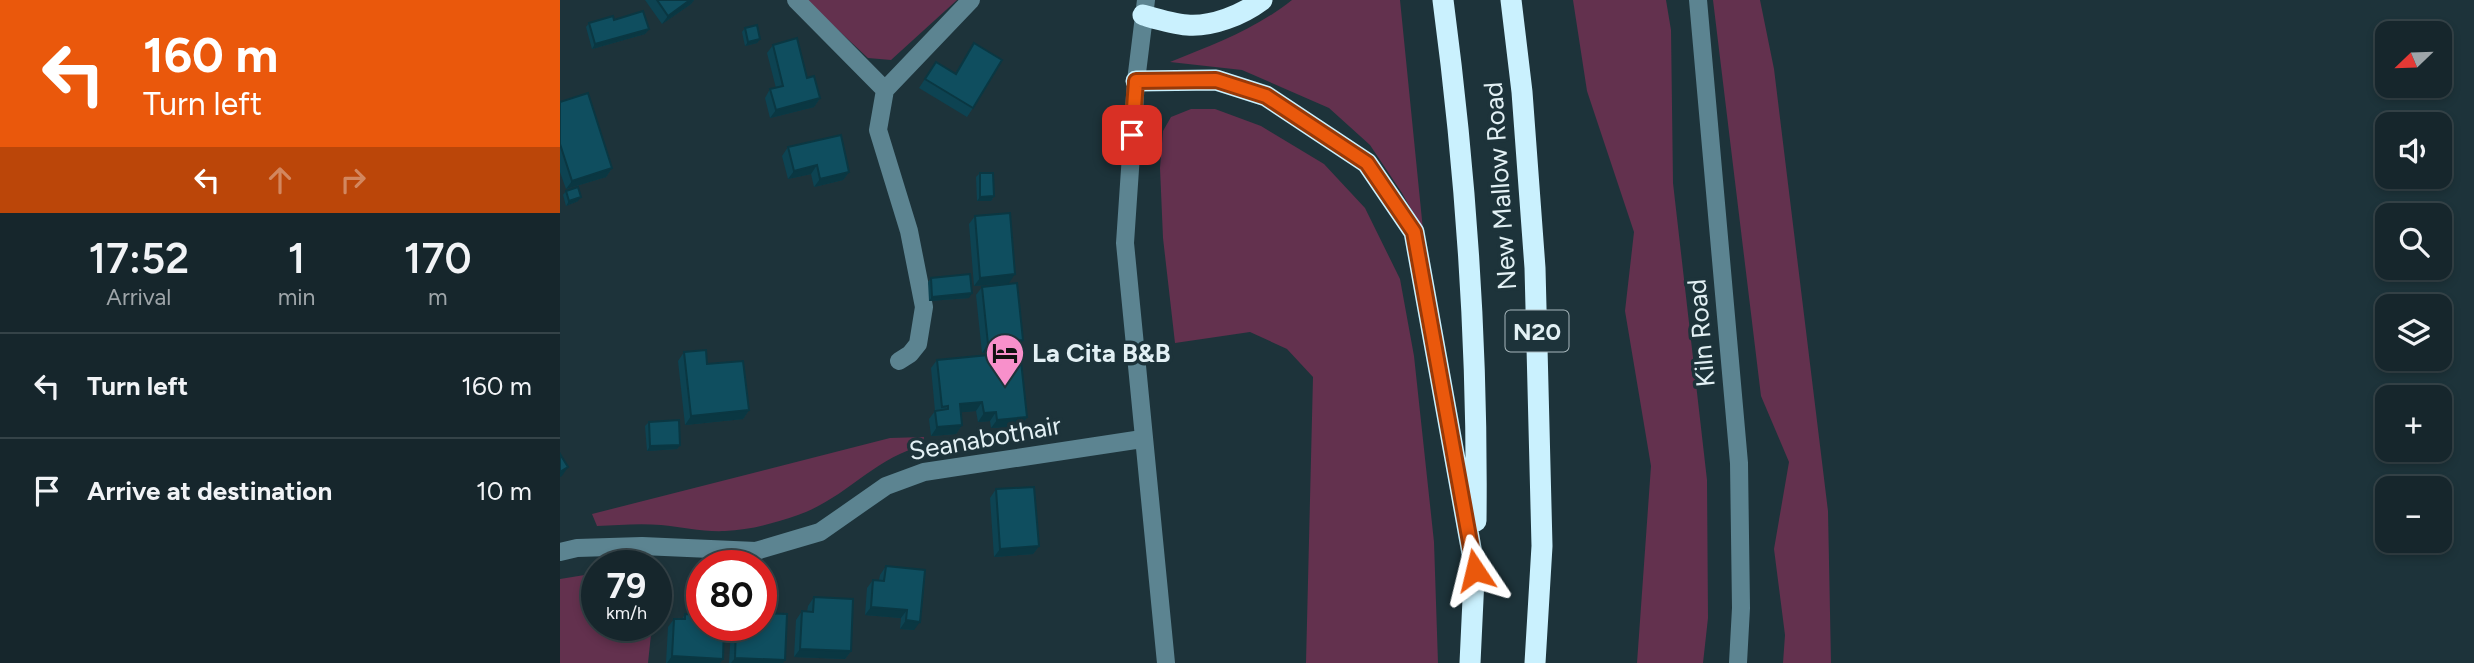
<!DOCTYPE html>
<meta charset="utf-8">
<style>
:root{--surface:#16262c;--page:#1f2e34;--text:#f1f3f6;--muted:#9ea5a9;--line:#354348}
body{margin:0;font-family:Figtree,sans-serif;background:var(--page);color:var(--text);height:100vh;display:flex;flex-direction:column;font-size:26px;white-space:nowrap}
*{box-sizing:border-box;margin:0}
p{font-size:23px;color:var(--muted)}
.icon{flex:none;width:38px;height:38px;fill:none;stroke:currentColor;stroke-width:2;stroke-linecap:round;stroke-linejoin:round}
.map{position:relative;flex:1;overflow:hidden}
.drawer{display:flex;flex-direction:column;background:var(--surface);width:560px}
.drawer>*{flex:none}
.top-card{background:#ea580c;color:#fff;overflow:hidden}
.needle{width:46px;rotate:247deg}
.fabs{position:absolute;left:1815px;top:21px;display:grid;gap:14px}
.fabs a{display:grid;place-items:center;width:77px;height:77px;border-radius:14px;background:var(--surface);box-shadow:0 4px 10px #0003,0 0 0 2px var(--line);font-size:35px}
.speed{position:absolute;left:21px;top:550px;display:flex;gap:14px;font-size:35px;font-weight:700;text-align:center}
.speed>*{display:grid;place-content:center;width:91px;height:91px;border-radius:50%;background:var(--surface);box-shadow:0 4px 10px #0003,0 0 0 2px var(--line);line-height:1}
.speed small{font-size:18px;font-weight:400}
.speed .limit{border:10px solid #d22;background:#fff;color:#111}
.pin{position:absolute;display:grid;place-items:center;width:60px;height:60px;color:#fff;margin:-30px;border-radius:14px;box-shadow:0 4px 10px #0006}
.me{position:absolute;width:77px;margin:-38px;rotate:350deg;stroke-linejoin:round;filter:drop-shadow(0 0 5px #0008)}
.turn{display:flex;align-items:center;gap:24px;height:147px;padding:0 28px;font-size:32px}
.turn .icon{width:91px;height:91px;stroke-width:2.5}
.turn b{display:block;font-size:49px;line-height:60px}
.lanes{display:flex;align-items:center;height:66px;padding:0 28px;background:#0003;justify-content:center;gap:35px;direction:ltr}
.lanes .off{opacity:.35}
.eta{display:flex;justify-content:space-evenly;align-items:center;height:119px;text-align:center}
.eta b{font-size:42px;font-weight:600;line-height:49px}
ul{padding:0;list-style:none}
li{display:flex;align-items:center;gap:21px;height:105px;padding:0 28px;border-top:2px solid var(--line)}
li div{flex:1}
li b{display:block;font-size:26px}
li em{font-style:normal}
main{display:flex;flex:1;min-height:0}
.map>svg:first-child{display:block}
.green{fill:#63314e}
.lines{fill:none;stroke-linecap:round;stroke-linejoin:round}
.minor{stroke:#5c8491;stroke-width:18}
.highway{stroke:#caf1fe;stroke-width:21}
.wall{fill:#0d4352}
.shaded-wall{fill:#0a3742}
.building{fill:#0f4e5f;stroke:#0a3742;stroke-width:2}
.route-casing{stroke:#983908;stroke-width:18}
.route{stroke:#ea580c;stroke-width:12}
.labels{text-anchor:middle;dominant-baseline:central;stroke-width:7;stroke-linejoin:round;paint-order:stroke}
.shield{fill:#1d333a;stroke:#a7b7bc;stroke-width:2}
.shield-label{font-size:24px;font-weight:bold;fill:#e2f0f4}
.street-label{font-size:26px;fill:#e2f0f4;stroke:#1d333a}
.poi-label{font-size:26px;font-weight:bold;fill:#e2f0f4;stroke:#1d333a;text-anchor:start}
</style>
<main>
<section class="drawer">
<div class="top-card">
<div class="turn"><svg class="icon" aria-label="left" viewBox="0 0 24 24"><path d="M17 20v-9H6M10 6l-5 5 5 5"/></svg><div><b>160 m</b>Turn left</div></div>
<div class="lanes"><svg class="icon" aria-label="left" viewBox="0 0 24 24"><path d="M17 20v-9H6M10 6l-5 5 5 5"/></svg><svg class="icon off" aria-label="ahead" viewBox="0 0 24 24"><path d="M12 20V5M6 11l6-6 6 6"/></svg><svg class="icon off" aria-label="right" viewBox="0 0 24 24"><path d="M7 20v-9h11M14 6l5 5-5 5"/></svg></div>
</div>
<div class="eta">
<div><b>17:52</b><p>Arrival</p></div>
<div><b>1</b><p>min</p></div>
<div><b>170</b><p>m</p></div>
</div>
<ul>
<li><svg class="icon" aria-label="left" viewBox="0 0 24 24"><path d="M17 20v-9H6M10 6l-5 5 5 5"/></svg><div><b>Turn left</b></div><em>160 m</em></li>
<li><svg class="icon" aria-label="arrive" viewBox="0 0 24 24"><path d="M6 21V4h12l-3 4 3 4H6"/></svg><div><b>Arrive at destination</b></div><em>10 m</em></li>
</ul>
</section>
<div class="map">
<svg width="1914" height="663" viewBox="0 0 1914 663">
<rect width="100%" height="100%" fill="#1d333a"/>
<path class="green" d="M246,0H397L331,60L308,58Z
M732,0H840L863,230L842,193L810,145L769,108L682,70L610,62C655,44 694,30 732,0Z
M1013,0H1106L1111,30L1113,183L1147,480L1148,618L1143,663H1077L1091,466L1065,311L1074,232L1027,91Z
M1153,0H1200L1214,69L1268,511L1271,663H1223L1225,635L1214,549L1229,462L1201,396Z
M631,109H655L701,126L764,164L805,208L840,279L854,356L874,542L878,663H746L753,377L727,349L690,332L615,343L603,238L600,168L603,131L611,117Z
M364,437L363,446C315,457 285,499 238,515C215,523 190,530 165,531C143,532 122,527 101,525C80,523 58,525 37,526L32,514L330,438Z
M37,573V625H92L88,663H0V579Z"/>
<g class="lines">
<path class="minor" d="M236,0L325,90
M586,0L576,81L565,243L606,663
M1138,0L1179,463L1181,608L1178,663
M339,361L350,354L358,344L364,307L349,231L318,130L325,90L411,0
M0,552L17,548L82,546L196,551L260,532L326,486L364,472L582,439"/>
<path class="highway" d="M883,0C906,173 918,347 916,521
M951,0L962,92L975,268L982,546L975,663
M583,15C597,19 613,24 627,25C652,27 682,15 702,0
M576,81L656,80L706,96L807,163L854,232L915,570
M910,663L915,557"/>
</g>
<path class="wall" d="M85,0H134L131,4L102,24Z
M54,20L89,29L85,34L32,49L26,27L29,23Z
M185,28L200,39L197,43L185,46L182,32Z
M414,43L413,108L407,117L359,88L376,62L395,74Z
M213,45L247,78L260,98L254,107L210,118L205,98L210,89L216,88L207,53Z
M0,102L52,168L46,177L6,189L0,172Z
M228,147L289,172L283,180L254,187L251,174L228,179L222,156Z
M420,173L434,196L431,201H417L416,177Z
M6,191L18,201L6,206L3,195Z
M415,216L449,283L414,286L409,224Z
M371,278L409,298L369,301L368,282Z
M422,287L457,349L422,353L416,295Z
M124,352L147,364L189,410L183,419L125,425L118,361Z
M377,360L467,417L461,426L431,428L430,421L418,422L416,411L401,412L402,425L396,434L371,436L369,419L375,411L371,368Z
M89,422L120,445L117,449L87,451L85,426Z
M436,489L479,546L473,554L434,557L430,498Z
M326,566L365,570L354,630L340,629L341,618L305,615L307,588L313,580H319L320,575Z
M254,597L291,651L285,659L234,657L236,620L242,611L247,612L248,606Z
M125,614L163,659L160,663H106L108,627L114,619H122Z
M174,625H201L223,663H169L171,629Z"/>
<path class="shaded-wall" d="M130,0H134L131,4L102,24L108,16Z
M89,29L85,34L32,49L35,44Z
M200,39L197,43L185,46L188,42Z
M260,98L254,107L210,118L216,110Z
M257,165L251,174L228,179L234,171Z
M52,168L46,177L6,189L12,181Z
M289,172L283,180L254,187L260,179Z
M434,196L431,201H417L420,197Z
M21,197L18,201L6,206L9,201Z
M455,274L449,283L414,286L420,278Z
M412,293L409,298L369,301L372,297Z
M463,340L457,349L422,353L428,344Z
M422,402L416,411L394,413L400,404Z
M189,410L183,419L125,425L131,416Z
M436,412L430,421L418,422L424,413Z
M467,417L461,426L431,428L437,420Z
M402,425L396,434L371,436L377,427Z
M120,445L117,449L87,451L90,446Z
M8,467L2,476L0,477V472Z
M479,546L473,554L434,557L440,549Z
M311,607L347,610L341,618L305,615Z
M346,620L360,622L354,630L340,629Z
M240,649L291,651L285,659L234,657Z
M112,656L163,659L160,663H107Z
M175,658L225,660L223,663H171Z"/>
<path class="building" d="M97,0H130L108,16Z
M83,11L89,29L35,44L29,23L53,16L54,20Z
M197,25L200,39L188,42L185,28Z
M237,38L247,78L254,76L260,98L216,110L210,89L223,86L213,45Z
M414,43L442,60L413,108L365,79L376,62L396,74Z
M28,93L52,168L12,181L0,144V102Z
M281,135L289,172L260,179L257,165L234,171L228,147Z
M420,173H433L434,196L420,197Z
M18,187L21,197L9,201L6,191Z
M450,213L455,274L420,278L415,216Z
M410,274L412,293L372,297L371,278Z
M457,283L463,340L428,344L422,287Z
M146,350L147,364L183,361L189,410L131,416L124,352Z
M460,352L467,417L437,420L436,412L424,413L422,402L400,404L402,425L377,427L375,411L388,409V406L382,407L377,360Z
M119,420L120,445L90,446L89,422Z
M0,454L8,467L0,472Z
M474,487L479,546L440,549L436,489Z
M326,566L365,570L360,622L346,620L347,610L311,607L313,580L324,581Z
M254,597L293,599L291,651L240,649L242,611L253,612Z
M201,613L227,614L225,660L175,658L176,625H201Z
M125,614L142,615V625H164L163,659L112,656L114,619H125Z"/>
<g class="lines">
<g class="route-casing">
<path id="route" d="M572,135L576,81L656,80L706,96L807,163L854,232L915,570"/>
</g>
<use href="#route" class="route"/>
</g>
<defs>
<g id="hotel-pin" transform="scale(2.0125)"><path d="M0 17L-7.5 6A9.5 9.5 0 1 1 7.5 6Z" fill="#f890cb" stroke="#1d333a"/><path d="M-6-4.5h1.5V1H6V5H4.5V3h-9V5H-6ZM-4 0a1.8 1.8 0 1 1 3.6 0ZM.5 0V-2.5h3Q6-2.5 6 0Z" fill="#111"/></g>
</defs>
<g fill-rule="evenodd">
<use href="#hotel-pin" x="445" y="353"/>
</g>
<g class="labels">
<rect class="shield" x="945.5" y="310.5" width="63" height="41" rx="5"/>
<g class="shield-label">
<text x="977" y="331">N20</text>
</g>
<g class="street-label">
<text transform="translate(940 186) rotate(-94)">New Mallow Road</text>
<text transform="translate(1141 333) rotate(-95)">Kiln Road</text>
<text transform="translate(425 438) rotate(-10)">Seanabothair</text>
</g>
<g class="poi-label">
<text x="472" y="353">La Cita B&amp;B</text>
</g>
</g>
</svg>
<div class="fabs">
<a><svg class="needle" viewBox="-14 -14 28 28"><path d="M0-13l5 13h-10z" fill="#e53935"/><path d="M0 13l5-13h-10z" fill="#9ea5a9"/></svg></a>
<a><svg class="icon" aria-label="sound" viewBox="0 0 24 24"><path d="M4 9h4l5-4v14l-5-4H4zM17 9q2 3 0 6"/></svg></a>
<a><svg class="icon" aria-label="search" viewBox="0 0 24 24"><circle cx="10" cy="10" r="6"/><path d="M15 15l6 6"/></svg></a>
<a><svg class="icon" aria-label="layers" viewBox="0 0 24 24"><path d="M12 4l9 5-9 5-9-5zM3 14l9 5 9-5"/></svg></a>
<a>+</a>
<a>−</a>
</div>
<div class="speed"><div>79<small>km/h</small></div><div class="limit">80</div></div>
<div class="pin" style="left:572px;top:135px;background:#d93025"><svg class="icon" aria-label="arrive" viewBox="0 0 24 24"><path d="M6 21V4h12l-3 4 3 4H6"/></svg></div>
<svg class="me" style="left:915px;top:570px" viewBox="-20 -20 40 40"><path d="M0-17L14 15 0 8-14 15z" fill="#ea580c" stroke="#fff" stroke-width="4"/></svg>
</div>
</main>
